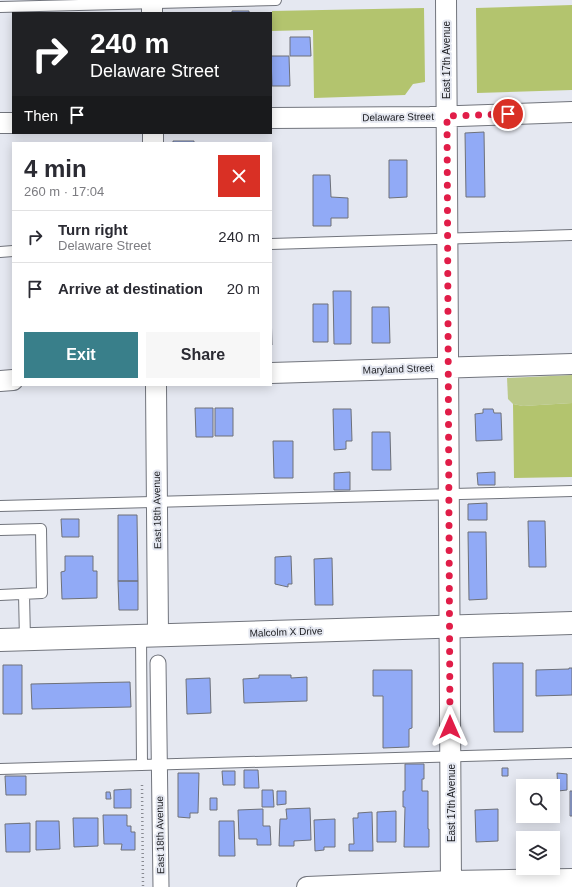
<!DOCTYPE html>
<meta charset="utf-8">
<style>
:root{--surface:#fff;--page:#f7f7f7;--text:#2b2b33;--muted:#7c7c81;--line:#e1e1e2;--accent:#397f8a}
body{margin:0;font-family:Helvetica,sans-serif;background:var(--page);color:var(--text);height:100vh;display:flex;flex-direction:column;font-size:15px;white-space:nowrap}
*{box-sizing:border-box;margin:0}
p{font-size:13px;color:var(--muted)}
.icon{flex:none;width:22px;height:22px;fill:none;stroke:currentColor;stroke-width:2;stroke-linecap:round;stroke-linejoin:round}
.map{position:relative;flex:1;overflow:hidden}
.details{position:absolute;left:12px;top:142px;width:260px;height:244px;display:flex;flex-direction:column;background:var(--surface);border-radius:0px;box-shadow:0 2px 10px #0003}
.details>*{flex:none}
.guide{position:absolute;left:12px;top:12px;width:260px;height:122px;border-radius:0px;box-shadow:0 2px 10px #0003;background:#202124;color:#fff;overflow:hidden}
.buttons{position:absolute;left:516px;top:779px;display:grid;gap:8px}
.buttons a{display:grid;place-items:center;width:44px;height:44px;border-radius:0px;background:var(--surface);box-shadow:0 2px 10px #0003;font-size:20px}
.pin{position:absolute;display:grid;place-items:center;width:34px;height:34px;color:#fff;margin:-17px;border:2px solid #fff;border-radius:50%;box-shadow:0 1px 4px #0007}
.me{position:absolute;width:44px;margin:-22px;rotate:0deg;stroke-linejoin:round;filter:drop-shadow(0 0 3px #0008)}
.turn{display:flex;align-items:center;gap:14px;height:84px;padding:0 12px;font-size:18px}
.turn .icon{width:52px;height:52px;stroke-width:2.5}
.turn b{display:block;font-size:28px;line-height:34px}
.then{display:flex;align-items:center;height:38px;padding:0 12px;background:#0003;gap:8px;font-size:15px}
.round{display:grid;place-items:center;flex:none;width:42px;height:42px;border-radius:0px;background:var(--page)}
.headline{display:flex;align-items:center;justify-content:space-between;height:68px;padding:0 12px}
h1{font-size:24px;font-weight:700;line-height:30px}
.action{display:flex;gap:8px;margin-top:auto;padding:8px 12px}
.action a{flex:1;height:46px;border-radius:0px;background:var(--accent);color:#fff;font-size:16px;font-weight:700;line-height:46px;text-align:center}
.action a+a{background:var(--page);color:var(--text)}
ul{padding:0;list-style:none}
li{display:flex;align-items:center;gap:12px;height:52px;padding:0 12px;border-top:1px solid var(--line)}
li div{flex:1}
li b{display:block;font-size:15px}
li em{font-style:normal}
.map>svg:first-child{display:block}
.green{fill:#bbc988}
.forest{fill:#b3c46e}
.building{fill:#91aaf6;stroke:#6e7179}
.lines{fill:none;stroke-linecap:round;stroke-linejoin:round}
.service-casing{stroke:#72757d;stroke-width:12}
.pedestrian-casing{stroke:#72757d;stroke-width:17}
.minor-casing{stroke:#72757d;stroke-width:22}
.tertiary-casing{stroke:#72757d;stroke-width:24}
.path{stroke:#878990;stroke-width:2.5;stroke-dasharray:1 3;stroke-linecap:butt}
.service{stroke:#fff;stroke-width:10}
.pedestrian{stroke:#fff;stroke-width:15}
.minor{stroke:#fff;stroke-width:20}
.tertiary{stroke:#fff;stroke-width:22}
.route{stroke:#e11d48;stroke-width:7;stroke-dasharray:0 12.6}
.labels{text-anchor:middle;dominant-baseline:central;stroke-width:4;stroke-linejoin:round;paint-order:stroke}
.street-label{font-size:10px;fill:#1a1b1f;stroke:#e5e8f1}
</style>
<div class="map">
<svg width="572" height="887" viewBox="0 0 572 887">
<rect width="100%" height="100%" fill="#e5e8f1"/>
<path class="green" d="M572,375V403L523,406L513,404L508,399L507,378Z"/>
<path class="forest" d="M572,5V90L477,93L476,8Z
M424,8L425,82L413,84L405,95L314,98L313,30L271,31L272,11Z
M572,403V477L514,478L513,404L523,406Z"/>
<path class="building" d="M232,11H249V13H232Z
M290,37H310L311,56H290Z
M271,56H289L290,86H272Z
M484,132L485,197H466L465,133Z
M173,141H194V143H173Z
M389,160H407V197L389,198Z
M313,175H330L331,197L348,198V218H331V226H313Z
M333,291H351V344H334Z
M313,304H328V342H313Z
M372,307H389L390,343H372Z
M271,311L272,345H271Z
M195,408H213V437H196Z
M215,408H233V436H215Z
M333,409H351L352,441H346V449L334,450Z
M483,409H493L494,413H501L502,440L476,441L475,414L483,413Z
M372,432H390L391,470H372Z
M273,441H293V478H274Z
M350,472V490H334V473Z
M495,472V485H478L477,473Z
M487,503V520H468V504Z
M118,515H137L138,581H118Z
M61,519H79V537H62Z
M528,521H545L546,567H529Z
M468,532H486L487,599L469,600Z
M65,556H93V571H97V598L62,599L61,572L65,571Z
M291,556L292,584H288V587L275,584V557Z
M332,558L333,605H315L314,559Z
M118,581H138V610H119Z
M493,663H523V732H494Z
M3,665H22V714H3Z
M569,668H572V695L536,696V670L569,669Z
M373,670H412V728L409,729V747L383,748V696H373Z
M259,675H291V678L307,677V701L244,703L243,679L259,678Z
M210,678L211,713L187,714L186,679Z
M130,682L131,707L32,709L31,684Z
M405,764H424V779H422V791H428V829H429V847H404L405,807H403V791H405Z
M502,768H508V776H502Z
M244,770H258L259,788H244Z
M222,771H235V785H223Z
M178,773H199L198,813H190V818L178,817Z
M557,773L567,774V790L558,791Z
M5,776H26V795H6Z
M131,789V808H114V790Z
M262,790H273L274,807H262Z
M277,791H286V804L277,805Z
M570,791H572V816H570Z
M106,792H110L111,799H106Z
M210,798H217V810H210Z
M310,808L311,840L294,841V846H279L280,819H287L286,809Z
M263,809V826H270L271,845H257V839H239L238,810Z
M498,809V841L476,842L475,810Z
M396,811V842H377V812Z
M372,812L373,851H349V844H354L353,818H358V813Z
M103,815H127V826H131V832H135V850H121L122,844H104Z
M73,818H98V846L74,847Z
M335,819V847H324V850L315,851L314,820Z
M36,821H59L60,849L36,850Z
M219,821H234L235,856H219Z
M30,823V852H6L5,824Z"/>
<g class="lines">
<g class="service-casing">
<path id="service" d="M0,7L276,0
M271,244L572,235
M0,252L13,251
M0,506L572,491
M0,530L41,529L42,593L0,595
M24,594L25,640
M141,636L142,765
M0,769L572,753"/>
</g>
<g class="pedestrian-casing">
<path id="pedestrian" d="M158,663L161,887"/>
</g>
<g class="minor-casing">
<path id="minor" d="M152,0V13
M446,0L451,887
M271,118L430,117L572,112
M0,123H13
M153,133V143
M271,373L572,364
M0,381L13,380
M156,385L158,635
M307,887L451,881L572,879"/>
</g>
<g class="tertiary-casing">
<path id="tertiary" d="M0,640L572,623"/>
</g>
<path class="path" d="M142,785L143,887"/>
<use href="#service" class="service"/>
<use href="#pedestrian" class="pedestrian"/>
<use href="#minor" class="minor"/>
<use href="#tertiary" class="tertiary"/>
</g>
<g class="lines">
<path class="route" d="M450,727L447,116L508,114"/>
</g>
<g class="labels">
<g class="street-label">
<text transform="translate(446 60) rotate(-90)">East 17th Avenue</text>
<text transform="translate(398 117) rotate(-1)">Delaware Street</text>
<text transform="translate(398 369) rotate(-2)">Maryland Street</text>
<text transform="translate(157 510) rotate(-91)">East 18th Avenue</text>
<text transform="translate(286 632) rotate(-2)">Malcolm X Drive</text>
<text transform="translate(451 803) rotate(-90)">East 17th Avenue</text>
<text transform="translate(160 835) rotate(-91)">East 18th Avenue</text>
</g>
</g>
</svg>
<div class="buttons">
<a><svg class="icon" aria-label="search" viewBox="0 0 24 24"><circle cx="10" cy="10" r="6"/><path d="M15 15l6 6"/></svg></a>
<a><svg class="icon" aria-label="layers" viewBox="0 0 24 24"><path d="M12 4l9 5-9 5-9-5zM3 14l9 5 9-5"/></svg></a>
</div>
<div class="pin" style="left:508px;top:114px;background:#d93025"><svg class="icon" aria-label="arrive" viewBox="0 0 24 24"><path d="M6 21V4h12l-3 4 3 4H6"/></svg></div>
<svg class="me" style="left:450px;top:727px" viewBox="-20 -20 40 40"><path d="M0-17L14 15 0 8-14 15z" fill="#e11d48" stroke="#fff" stroke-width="4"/></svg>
<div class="guide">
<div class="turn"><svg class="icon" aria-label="right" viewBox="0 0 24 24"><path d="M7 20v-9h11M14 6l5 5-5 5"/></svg><div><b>240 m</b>Delaware Street</div></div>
<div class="then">Then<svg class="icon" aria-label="arrive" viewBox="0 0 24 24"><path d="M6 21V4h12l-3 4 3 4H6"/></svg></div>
</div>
<section class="details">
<div class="headline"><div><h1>4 min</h1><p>260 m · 17:04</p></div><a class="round" style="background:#d93025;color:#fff"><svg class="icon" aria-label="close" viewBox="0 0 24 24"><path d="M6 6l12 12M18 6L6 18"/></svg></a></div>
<ul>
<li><svg class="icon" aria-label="right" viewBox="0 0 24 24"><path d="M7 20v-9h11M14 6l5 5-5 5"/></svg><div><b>Turn right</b><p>Delaware Street</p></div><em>240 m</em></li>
<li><svg class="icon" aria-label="arrive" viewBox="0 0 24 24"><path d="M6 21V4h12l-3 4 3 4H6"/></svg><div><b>Arrive at destination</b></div><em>20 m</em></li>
</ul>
<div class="action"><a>Exit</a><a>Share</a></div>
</section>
</div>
